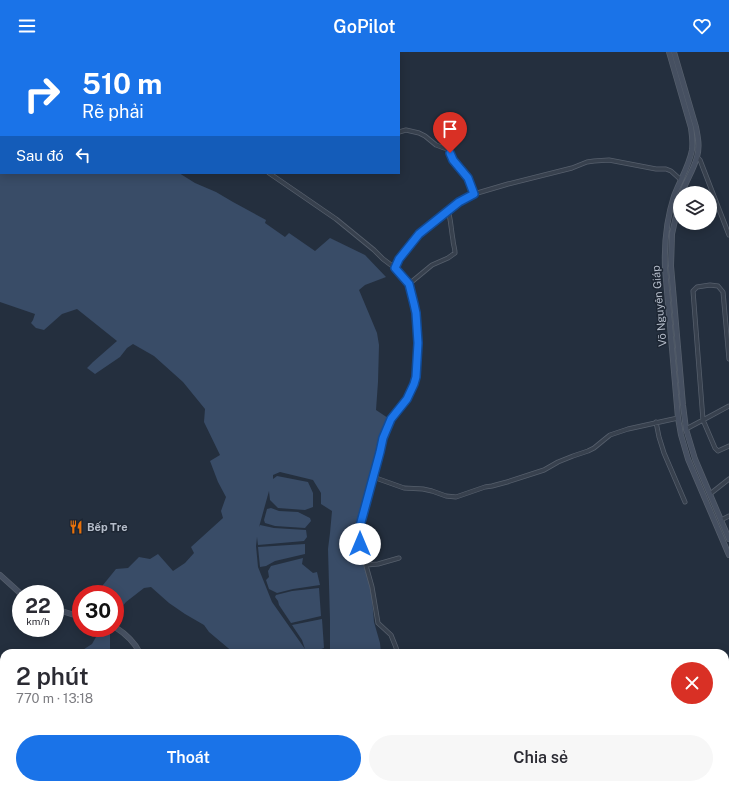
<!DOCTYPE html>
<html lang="vi">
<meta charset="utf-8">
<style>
:root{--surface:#fff;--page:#f7f7f7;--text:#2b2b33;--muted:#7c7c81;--accent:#1a73e8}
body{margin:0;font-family:"Public Sans",sans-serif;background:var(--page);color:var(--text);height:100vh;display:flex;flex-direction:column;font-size:15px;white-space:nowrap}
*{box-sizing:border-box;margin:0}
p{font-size:13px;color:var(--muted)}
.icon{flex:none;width:22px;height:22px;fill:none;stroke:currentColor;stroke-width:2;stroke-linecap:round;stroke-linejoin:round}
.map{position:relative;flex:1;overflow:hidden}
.sheet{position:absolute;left:0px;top:597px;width:729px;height:140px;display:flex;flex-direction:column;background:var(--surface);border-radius:12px 12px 0 0;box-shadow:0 2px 10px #0003}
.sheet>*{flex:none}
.top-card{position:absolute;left:0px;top:0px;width:400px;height:122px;box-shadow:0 2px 10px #0003;background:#1a73e8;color:#fff;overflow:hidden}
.tools{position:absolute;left:673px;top:134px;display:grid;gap:8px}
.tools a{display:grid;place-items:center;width:44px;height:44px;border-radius:50%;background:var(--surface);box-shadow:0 2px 10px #0003;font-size:20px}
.speed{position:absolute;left:12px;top:533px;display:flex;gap:8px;font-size:20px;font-weight:700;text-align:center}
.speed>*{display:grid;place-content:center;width:52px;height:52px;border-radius:50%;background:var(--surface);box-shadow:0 2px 10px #0003;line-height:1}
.speed small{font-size:10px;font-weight:400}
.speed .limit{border:6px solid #d22;background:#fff;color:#111}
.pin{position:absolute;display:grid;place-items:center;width:34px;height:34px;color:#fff;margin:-41px -17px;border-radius:50% 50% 50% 0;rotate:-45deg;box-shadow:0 0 4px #0007}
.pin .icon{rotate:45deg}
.me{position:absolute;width:44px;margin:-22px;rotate:0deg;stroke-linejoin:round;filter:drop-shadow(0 0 3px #0008)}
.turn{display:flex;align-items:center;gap:14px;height:84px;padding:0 16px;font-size:18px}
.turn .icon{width:52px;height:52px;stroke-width:2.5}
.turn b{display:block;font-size:28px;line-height:34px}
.then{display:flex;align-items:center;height:38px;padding:0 16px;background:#0003;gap:8px;font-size:15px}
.round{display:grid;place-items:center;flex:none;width:42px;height:42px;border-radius:21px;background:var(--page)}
.headline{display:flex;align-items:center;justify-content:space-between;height:68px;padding:0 16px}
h1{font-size:24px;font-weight:600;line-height:30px}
.cta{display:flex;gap:8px;margin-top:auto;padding:8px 16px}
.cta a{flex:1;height:46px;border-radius:24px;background:var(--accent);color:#fff;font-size:16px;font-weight:600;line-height:46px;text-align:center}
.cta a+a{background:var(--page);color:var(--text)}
header{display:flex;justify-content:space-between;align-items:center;height:52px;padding:0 16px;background:var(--accent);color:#fff;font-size:18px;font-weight:600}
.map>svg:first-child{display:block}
.water{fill:#394c67}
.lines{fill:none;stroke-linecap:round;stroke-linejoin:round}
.street-casing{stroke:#565f6c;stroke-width:5}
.secondary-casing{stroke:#565f6c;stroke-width:6}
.street{stroke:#38414e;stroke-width:3.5}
.secondary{stroke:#465061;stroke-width:4.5}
.route-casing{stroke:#114b97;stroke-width:10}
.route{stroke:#1a73e8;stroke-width:7}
.labels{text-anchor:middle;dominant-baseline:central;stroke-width:3;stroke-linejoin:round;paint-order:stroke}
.street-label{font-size:11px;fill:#b4bcc9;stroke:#1d2633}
.poi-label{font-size:11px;font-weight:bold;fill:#b4bcc9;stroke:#1d2633;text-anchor:start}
</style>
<header><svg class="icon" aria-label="menu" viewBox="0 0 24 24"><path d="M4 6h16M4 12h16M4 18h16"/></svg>GoPilot<svg class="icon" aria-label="heart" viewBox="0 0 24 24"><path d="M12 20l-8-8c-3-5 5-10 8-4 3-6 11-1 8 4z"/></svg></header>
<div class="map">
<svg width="729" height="737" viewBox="0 0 729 737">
<rect width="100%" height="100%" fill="#242f3e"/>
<path class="water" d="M0,19H1V121H179L195,131L216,140L233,150L266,168L265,171L285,185L289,181L315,199L330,186L365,203L386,225L365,233L359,238L377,281L379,293L378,330L376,358L388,366L370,426L357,475L356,486L358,500L368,525L372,546L374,570L380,591L381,601H321L330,598V568L328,497L330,481L332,459L321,452V441L313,428L280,420L273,423V427L277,424L308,430L313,441V455L305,458L278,456L270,448L269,439L259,475L260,473L274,476L306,478L307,485L304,489L258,493L257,485L256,494L258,515L272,550L305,597L302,588L292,573L322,567L324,596L310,601H234L209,580L204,573L185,562L169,551L151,535L144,536L126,550L115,563V542H100L103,533L116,517L128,516L139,505L150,507L158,502L173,519L185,511L194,501L191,495L223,466L221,459L226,445L218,430L210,409L220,403L204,370L205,357L183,330L154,304L133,292L127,296L120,305L95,322L87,316L93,310L117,289L77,257L62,262L44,278L36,276L31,271L33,268L35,262L0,250Z
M271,456L279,459L298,460L310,466L311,469L305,476L275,474L265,471L264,468L267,457Z
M305,492V502L275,509L266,514L260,515L258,495Z
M303,506L302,512L313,521L317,520L320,533L293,537L277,541L269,537L266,528L269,525L268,519L271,514Z
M319,536L321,564L291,571L279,553L278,549L275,545L276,543L292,539Z
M101,576H108L110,578V601H78L92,592Z
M72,733H121L122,737H73Z
M355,733H394V737H357Z"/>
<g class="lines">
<g class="street-casing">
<path id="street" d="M73,0V1
M238,0L239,1
M250,1L252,0
M399,80L406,78L419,81L425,84L436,93L447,97L449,99L453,108L468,125L474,142
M697,105L700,108L729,183
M269,121L336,167L374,198L383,207L395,216L409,232L416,261L417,280L418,291L416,325L414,332L407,347L391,367L383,386L380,400L360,475L359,484L361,503L365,510L372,535L378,571L391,583L395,593L398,601
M395,216C402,194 427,174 445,161L448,158L459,150L474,142L508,132L572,116L587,110L594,109L609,108L656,117H666L671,119L681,128
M409,232L432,213L448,206L455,201C455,196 453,192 453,188C451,177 451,168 448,158
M729,307L723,240L718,234L710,233L697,235L693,239L703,368L715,396L718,399L729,394
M656,370L659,385L664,401L685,450
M686,377L703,368L729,354
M373,425L404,436L423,437L432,439L446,444L456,445L485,435L492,434L507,430L544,418L558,410L573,404L588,399L594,396L605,387L610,383L628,377L678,366
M710,442L729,427
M721,468L729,464
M366,513L378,512L399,506
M229,733L232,737
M320,733L324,737
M398,733V737"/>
</g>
<g class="secondary-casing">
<path id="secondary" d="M669,0L691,76C692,83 693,91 692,98C689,114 680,128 674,144C666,169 664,190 665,216L678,366L681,383L688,407L729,503
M674,0L696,75C698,85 700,95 697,105C694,117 686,129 682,141
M680,146L672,182L671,214L683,353L686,377L695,407L729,487
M0,523L21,542
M55,557L81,565
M115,575C126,582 134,589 140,601
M725,642L729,640
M162,733L163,737
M552,737L560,733"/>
</g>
<use href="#street" class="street"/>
<use href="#secondary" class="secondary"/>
</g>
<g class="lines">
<g class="route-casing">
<path id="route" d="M360,492V474L380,400L383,386L391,367L407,347L414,332L416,325L418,291L416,261L414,252L409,232L395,216L399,207L419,182L459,150L474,142L468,126L453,108L450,101"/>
</g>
<use href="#route" class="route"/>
</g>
<defs>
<g id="restaurant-bare" transform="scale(1.08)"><path d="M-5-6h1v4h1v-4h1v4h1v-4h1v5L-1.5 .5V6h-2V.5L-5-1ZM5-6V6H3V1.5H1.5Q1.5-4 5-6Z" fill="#e8710a" stroke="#1d2633" stroke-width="2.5" paint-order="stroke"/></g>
</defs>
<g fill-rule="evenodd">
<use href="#restaurant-bare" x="76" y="475"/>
</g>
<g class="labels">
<g class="street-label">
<text transform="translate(659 254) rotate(-95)">Võ Nguyên Giáp</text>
</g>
<g class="poi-label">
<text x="87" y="475">Bếp Tre</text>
</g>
</g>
</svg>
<div class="tools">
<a><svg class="icon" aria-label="layers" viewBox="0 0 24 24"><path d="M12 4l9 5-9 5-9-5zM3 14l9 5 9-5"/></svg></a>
</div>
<div class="speed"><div>22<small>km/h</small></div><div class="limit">30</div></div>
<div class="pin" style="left:450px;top:101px;background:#d93025"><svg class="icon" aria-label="arrive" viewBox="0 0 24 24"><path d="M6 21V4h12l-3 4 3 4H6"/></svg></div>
<svg class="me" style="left:360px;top:492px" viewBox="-20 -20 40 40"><circle r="19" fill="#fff"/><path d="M0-13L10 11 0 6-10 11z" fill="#1a73e8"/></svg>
<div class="top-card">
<div class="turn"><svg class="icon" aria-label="right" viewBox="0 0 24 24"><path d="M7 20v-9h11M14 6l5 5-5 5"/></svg><div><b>510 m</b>Rẽ phải</div></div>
<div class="then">Sau đó<svg class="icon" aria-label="left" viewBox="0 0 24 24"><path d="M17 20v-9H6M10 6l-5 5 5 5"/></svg></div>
</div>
<section class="sheet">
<div class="headline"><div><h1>2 phút</h1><p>770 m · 13:18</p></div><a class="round" style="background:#d93025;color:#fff"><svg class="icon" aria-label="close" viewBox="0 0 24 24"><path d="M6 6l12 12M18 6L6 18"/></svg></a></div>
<div class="cta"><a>Thoát</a><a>Chia sẻ</a></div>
</section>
</div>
